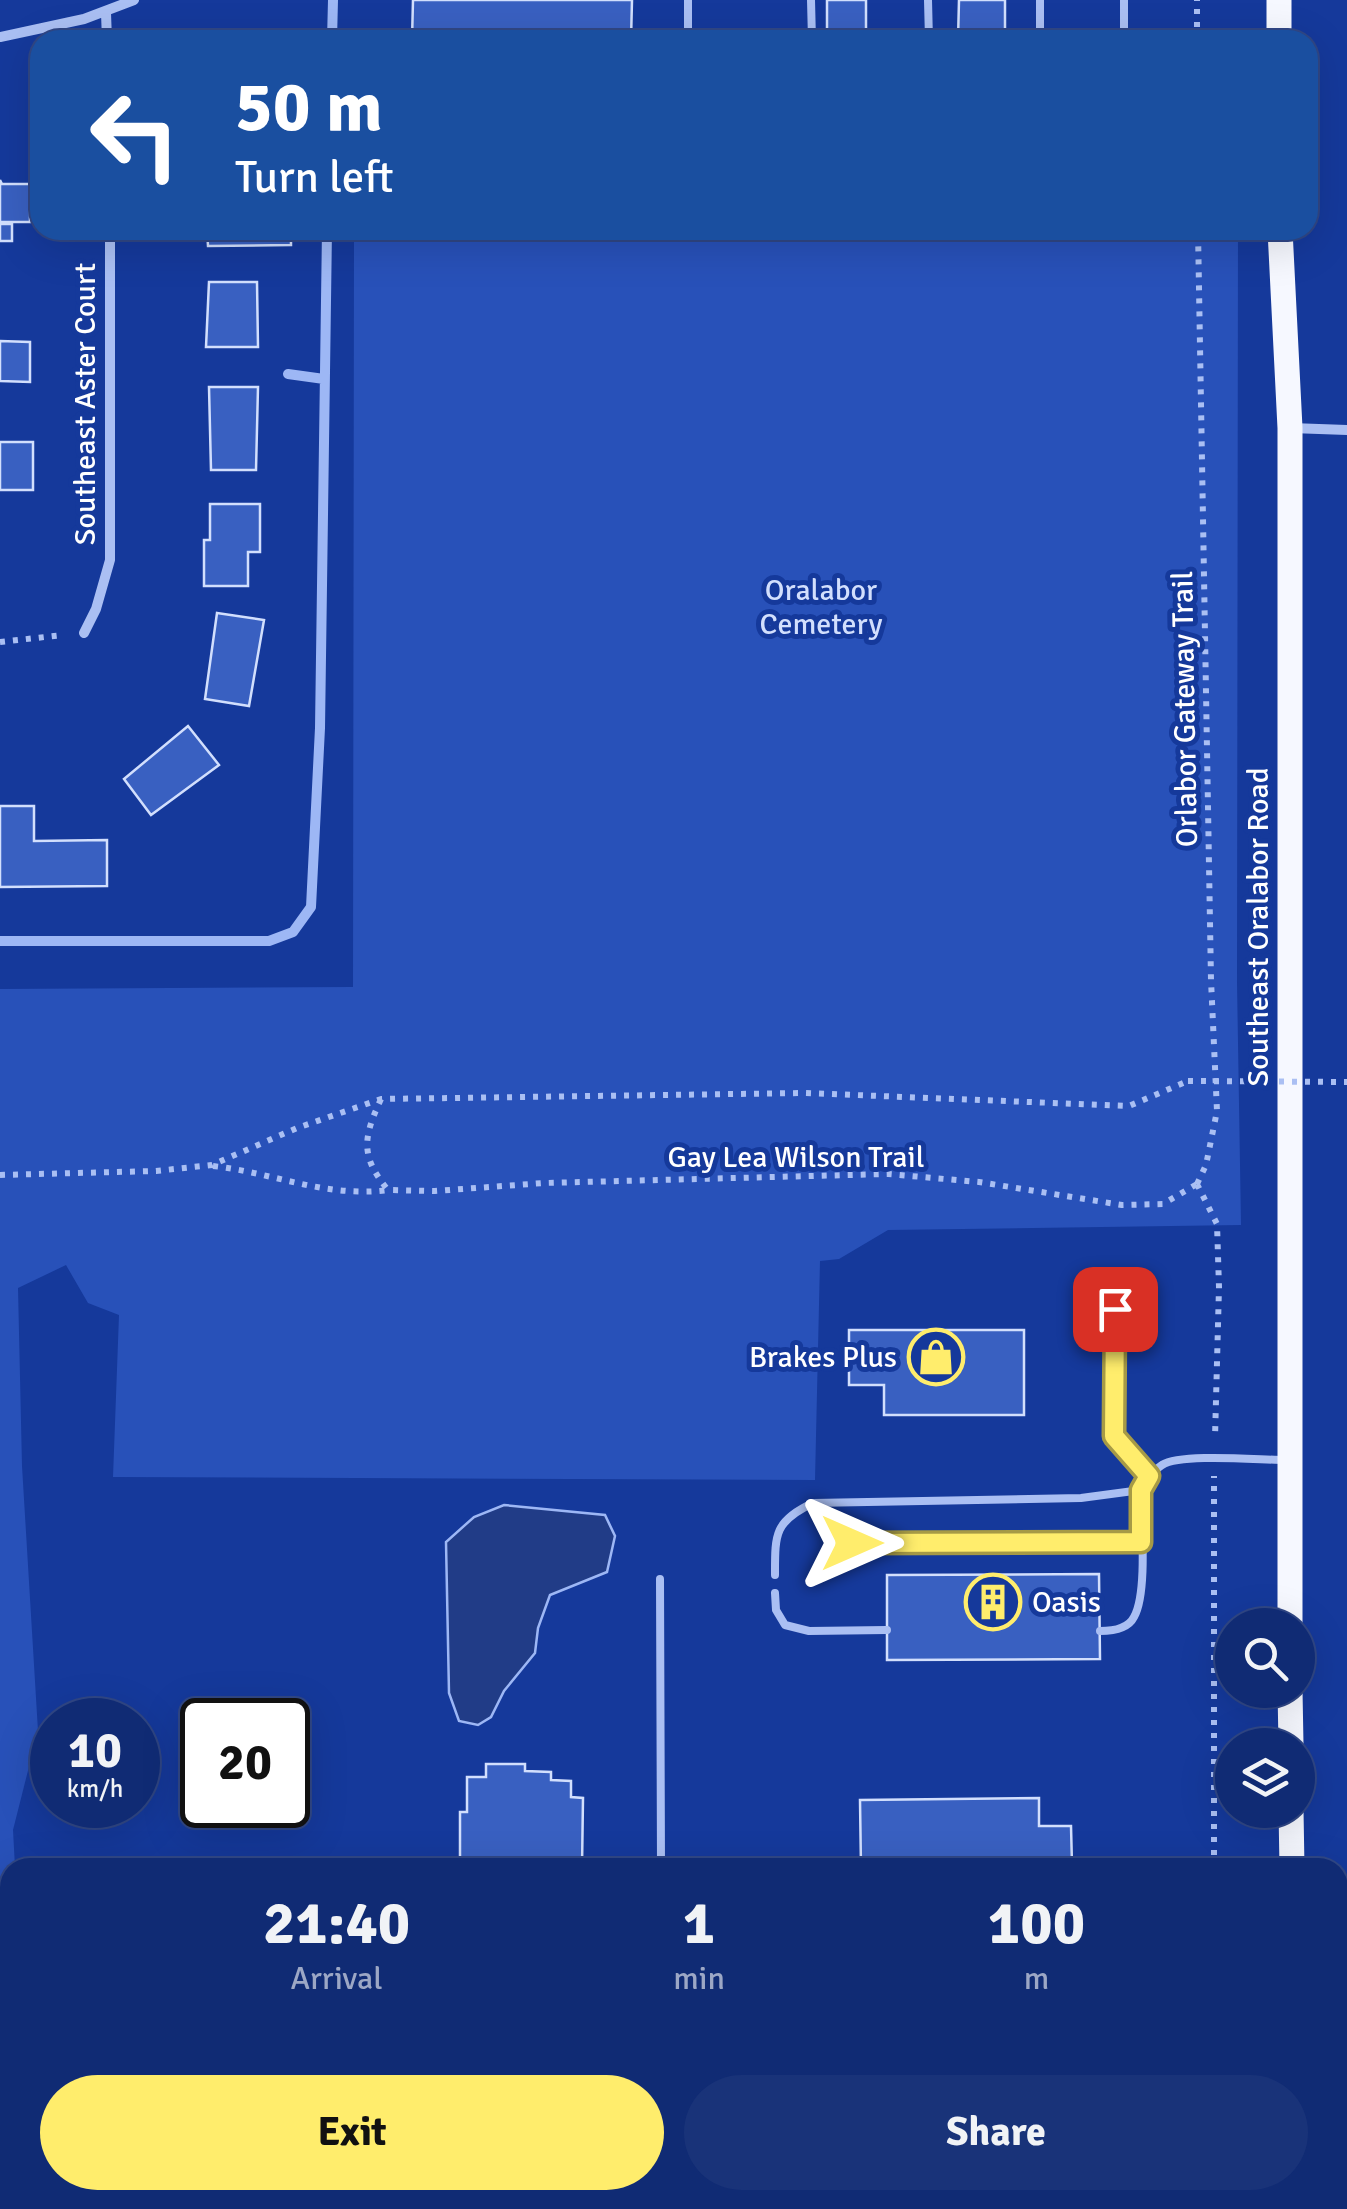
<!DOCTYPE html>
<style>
:root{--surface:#102b74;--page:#193379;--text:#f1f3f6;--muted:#9ca7c5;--line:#304786;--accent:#ffed6c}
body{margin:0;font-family:Signika,sans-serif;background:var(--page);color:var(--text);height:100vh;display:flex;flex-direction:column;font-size:38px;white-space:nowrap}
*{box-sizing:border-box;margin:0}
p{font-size:32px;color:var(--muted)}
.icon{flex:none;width:55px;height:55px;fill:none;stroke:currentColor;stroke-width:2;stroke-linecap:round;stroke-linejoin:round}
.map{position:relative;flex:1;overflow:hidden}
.details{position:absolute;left:0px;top:1858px;width:1348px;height:352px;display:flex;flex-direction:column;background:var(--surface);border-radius:30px 30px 0 0;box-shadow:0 10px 40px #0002,0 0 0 2px var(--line)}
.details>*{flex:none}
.hud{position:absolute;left:30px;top:30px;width:1288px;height:210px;border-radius:30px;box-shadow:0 10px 40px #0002,0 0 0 2px var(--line);background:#1a4fa0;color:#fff;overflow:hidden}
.tools{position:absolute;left:1215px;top:1608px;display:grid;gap:20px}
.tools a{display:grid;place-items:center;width:100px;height:100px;border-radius:50%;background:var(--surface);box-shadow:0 10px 40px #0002,0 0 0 2px var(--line);font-size:50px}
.speed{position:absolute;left:30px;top:1698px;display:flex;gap:20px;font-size:50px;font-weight:700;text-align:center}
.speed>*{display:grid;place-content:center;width:130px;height:130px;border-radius:50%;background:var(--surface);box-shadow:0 10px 40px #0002,0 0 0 2px var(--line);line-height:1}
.speed small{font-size:25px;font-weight:400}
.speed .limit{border:5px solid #111;border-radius:15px;background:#fff;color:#111}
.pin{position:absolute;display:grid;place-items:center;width:85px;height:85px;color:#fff;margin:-42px;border-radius:20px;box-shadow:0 5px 15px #0006}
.me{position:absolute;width:110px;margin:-55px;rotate:90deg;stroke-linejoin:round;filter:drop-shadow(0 0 8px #0008)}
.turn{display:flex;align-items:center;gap:35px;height:210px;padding:0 40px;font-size:45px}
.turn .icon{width:130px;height:130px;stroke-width:2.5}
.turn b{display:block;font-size:70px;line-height:85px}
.eta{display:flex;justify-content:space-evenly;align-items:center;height:170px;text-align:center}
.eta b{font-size:60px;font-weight:800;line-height:70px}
.cta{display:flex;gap:20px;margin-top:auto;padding:20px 40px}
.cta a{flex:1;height:115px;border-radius:60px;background:var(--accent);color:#111;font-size:40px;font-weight:800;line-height:115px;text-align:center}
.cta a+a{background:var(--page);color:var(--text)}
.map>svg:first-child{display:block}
.green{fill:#2851b9}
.water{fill:#213c87;stroke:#9db7f5;stroke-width:2.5}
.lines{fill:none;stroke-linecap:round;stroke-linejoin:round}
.stream{stroke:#9db7f5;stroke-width:10}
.building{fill:#3960c1;stroke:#d2dffd;stroke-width:2.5}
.path{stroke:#aabff3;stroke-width:6;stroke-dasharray:5 8;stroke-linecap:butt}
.service{stroke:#aabff3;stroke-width:8}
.minor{stroke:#aabff3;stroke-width:10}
.primary{stroke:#f6f8ff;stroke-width:25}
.path-bridge{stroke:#aabff3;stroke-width:6;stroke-dasharray:5 8;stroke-linecap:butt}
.route-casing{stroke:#a69a46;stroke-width:25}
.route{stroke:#ffed6c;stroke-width:18}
.labels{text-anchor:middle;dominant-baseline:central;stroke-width:10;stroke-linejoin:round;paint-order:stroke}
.street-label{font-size:30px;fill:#fff;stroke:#15399b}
.park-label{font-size:30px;fill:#d2dffd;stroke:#15399b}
.poi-label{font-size:30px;fill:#fff;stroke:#15399b;text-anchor:end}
</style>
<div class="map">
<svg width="1347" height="2209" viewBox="0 0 1347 2209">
<rect width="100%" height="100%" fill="#15399b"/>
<path class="green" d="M354,230H1238L1237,982L1241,1225L888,1230L839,1259L820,1261L815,1480L113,1477L119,1315L88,1303L66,1265L18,1288L22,1466L38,1731L13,1830L15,1867L10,1868V2063L0,2049V989L353,987Z"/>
<path class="water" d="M504,1505L605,1515L615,1536L607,1572L550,1595L538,1628L535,1653L504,1691L491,1717L478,1725L459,1721L449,1693L446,1542L474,1517Z"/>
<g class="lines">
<path class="stream" d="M332,40L333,0
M288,374L324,379
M0,941H269L293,932L311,907L320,728L327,230"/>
</g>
<path class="building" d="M413,0H632L631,40H412Z
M827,0H866V40H827Z
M959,0H1005V40H958Z
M0,180L2,184H30V222H0Z
M0,224H12V241H0Z
M207,230H291V245L208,246Z
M209,282H257L258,347H206Z
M0,341L30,342V382L0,381Z
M209,387H258L256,470H211Z
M0,442H33V490H0Z
M210,504H260V552H248V586H204V540H210Z
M217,613L264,620L249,706L205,699Z
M188,726L219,765L151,815L124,779Z
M0,806H34V841L107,840V886L0,887Z
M849,1330H1024V1415H884V1385H849Z
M1099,1574L1100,1659L887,1660V1575Z
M486,1764H525V1771L551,1772V1780L571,1781V1797L583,1798L582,1868H460V1812H467V1777H486Z
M1039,1798V1826H1071L1072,1865L861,1868L860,1800Z
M458,2200H573V2209H458Z"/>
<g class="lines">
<path class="path" d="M1197,40V0
M0,642L63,635
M381,1099C363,1138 360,1156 388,1190L435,1191L544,1183L888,1174L979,1182L1122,1205L1163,1204L1197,1184
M213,1166C275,1173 325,1198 388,1190
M0,1175L156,1171L212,1165L297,1128L381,1099L805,1093L1129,1106L1188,1081
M1197,1184L1206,1165L1217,1111L1211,980L1198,230
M1197,1184L1217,1224L1219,1287L1215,1438
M1214,1868V1476
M1213,2200V2209"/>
<path class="service" d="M688,0V40
M811,0L812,40
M928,0L929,40
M1124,0V40
M1040,40V0
M1115,1309L1114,1437L1149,1476
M851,1543H1141
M775,1575C775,1535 774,1521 813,1503L1081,1498L1141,1490
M660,1579L661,1868
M775,1593L776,1610L785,1625L809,1631L887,1630
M1100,1631C1112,1631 1128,1629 1134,1617C1148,1593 1141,1519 1141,1490C1147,1480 1152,1471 1162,1465C1181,1453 1259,1460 1284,1460
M1338,1982H1347
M661,2200V2209
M950,2209L951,2200
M1129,2209L1138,2200"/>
<path class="minor" d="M106,13L107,40
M0,37L84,19L134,0
M1291,428L1347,430
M84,633L96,609L110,560V230"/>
<path class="primary" d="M1279,40V0
M1280,230L1290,428V1625
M1290,1690L1291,1745
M1291,1810L1292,1868
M1287,2209V2200"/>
<path class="path-bridge" d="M1188,1081L1347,1082"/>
</g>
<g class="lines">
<g class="route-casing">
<path id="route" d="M852,1543L1141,1542V1490L1149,1476L1114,1436L1115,1309"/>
</g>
<use href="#route" class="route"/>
</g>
<defs>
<g id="shop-ring" transform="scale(2.875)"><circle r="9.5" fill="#15399b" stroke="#ffed6c" stroke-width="1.5"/><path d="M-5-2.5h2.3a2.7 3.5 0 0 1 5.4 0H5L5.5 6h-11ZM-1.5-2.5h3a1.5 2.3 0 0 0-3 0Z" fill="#ffed6c"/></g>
<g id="building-ring" transform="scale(2.875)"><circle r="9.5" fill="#15399b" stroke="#ffed6c" stroke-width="1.5"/><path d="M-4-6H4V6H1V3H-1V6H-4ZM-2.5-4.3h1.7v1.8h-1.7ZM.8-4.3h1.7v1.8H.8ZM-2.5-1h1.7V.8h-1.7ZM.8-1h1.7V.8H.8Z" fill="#ffed6c"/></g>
</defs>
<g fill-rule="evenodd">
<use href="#shop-ring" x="936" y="1357"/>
<use href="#building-ring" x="993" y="1602"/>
</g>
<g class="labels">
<g class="street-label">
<text transform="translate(85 404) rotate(-90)">Southeast Aster Court</text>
<text transform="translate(1185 709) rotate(-91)">Orlabor Gateway Trail</text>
<text transform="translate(1258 927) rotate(-90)">Southeast Oralabor Road</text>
<text x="796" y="1157">Gay Lea Wilson Trail</text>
</g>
<g class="park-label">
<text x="821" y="590">Oralabor<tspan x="821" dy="34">Cemetery</tspan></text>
</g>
<g class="poi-label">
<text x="897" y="1357">Brakes Plus</text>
<text x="1032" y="1602" text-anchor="start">Oasis</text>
</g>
</g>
</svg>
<div class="tools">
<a><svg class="icon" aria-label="search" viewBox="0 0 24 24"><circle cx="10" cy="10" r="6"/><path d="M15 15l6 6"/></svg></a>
<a><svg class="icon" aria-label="layers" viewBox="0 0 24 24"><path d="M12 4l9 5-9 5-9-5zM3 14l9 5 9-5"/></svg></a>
</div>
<div class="speed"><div>10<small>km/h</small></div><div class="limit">20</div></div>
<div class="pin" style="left:1115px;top:1309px;background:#d93025"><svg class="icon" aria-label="arrive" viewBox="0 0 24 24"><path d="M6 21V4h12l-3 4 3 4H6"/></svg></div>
<svg class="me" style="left:852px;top:1543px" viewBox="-20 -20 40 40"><path d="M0-17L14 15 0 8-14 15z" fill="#ffed6c" stroke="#fff" stroke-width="4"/></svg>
<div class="hud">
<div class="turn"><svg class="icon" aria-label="left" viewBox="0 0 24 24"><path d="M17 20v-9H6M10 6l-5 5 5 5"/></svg><div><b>50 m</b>Turn left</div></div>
</div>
<section class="details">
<div class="eta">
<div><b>21:40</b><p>Arrival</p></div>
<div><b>1</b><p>min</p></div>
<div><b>100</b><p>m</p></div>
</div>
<div class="cta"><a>Exit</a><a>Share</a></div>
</section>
</div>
